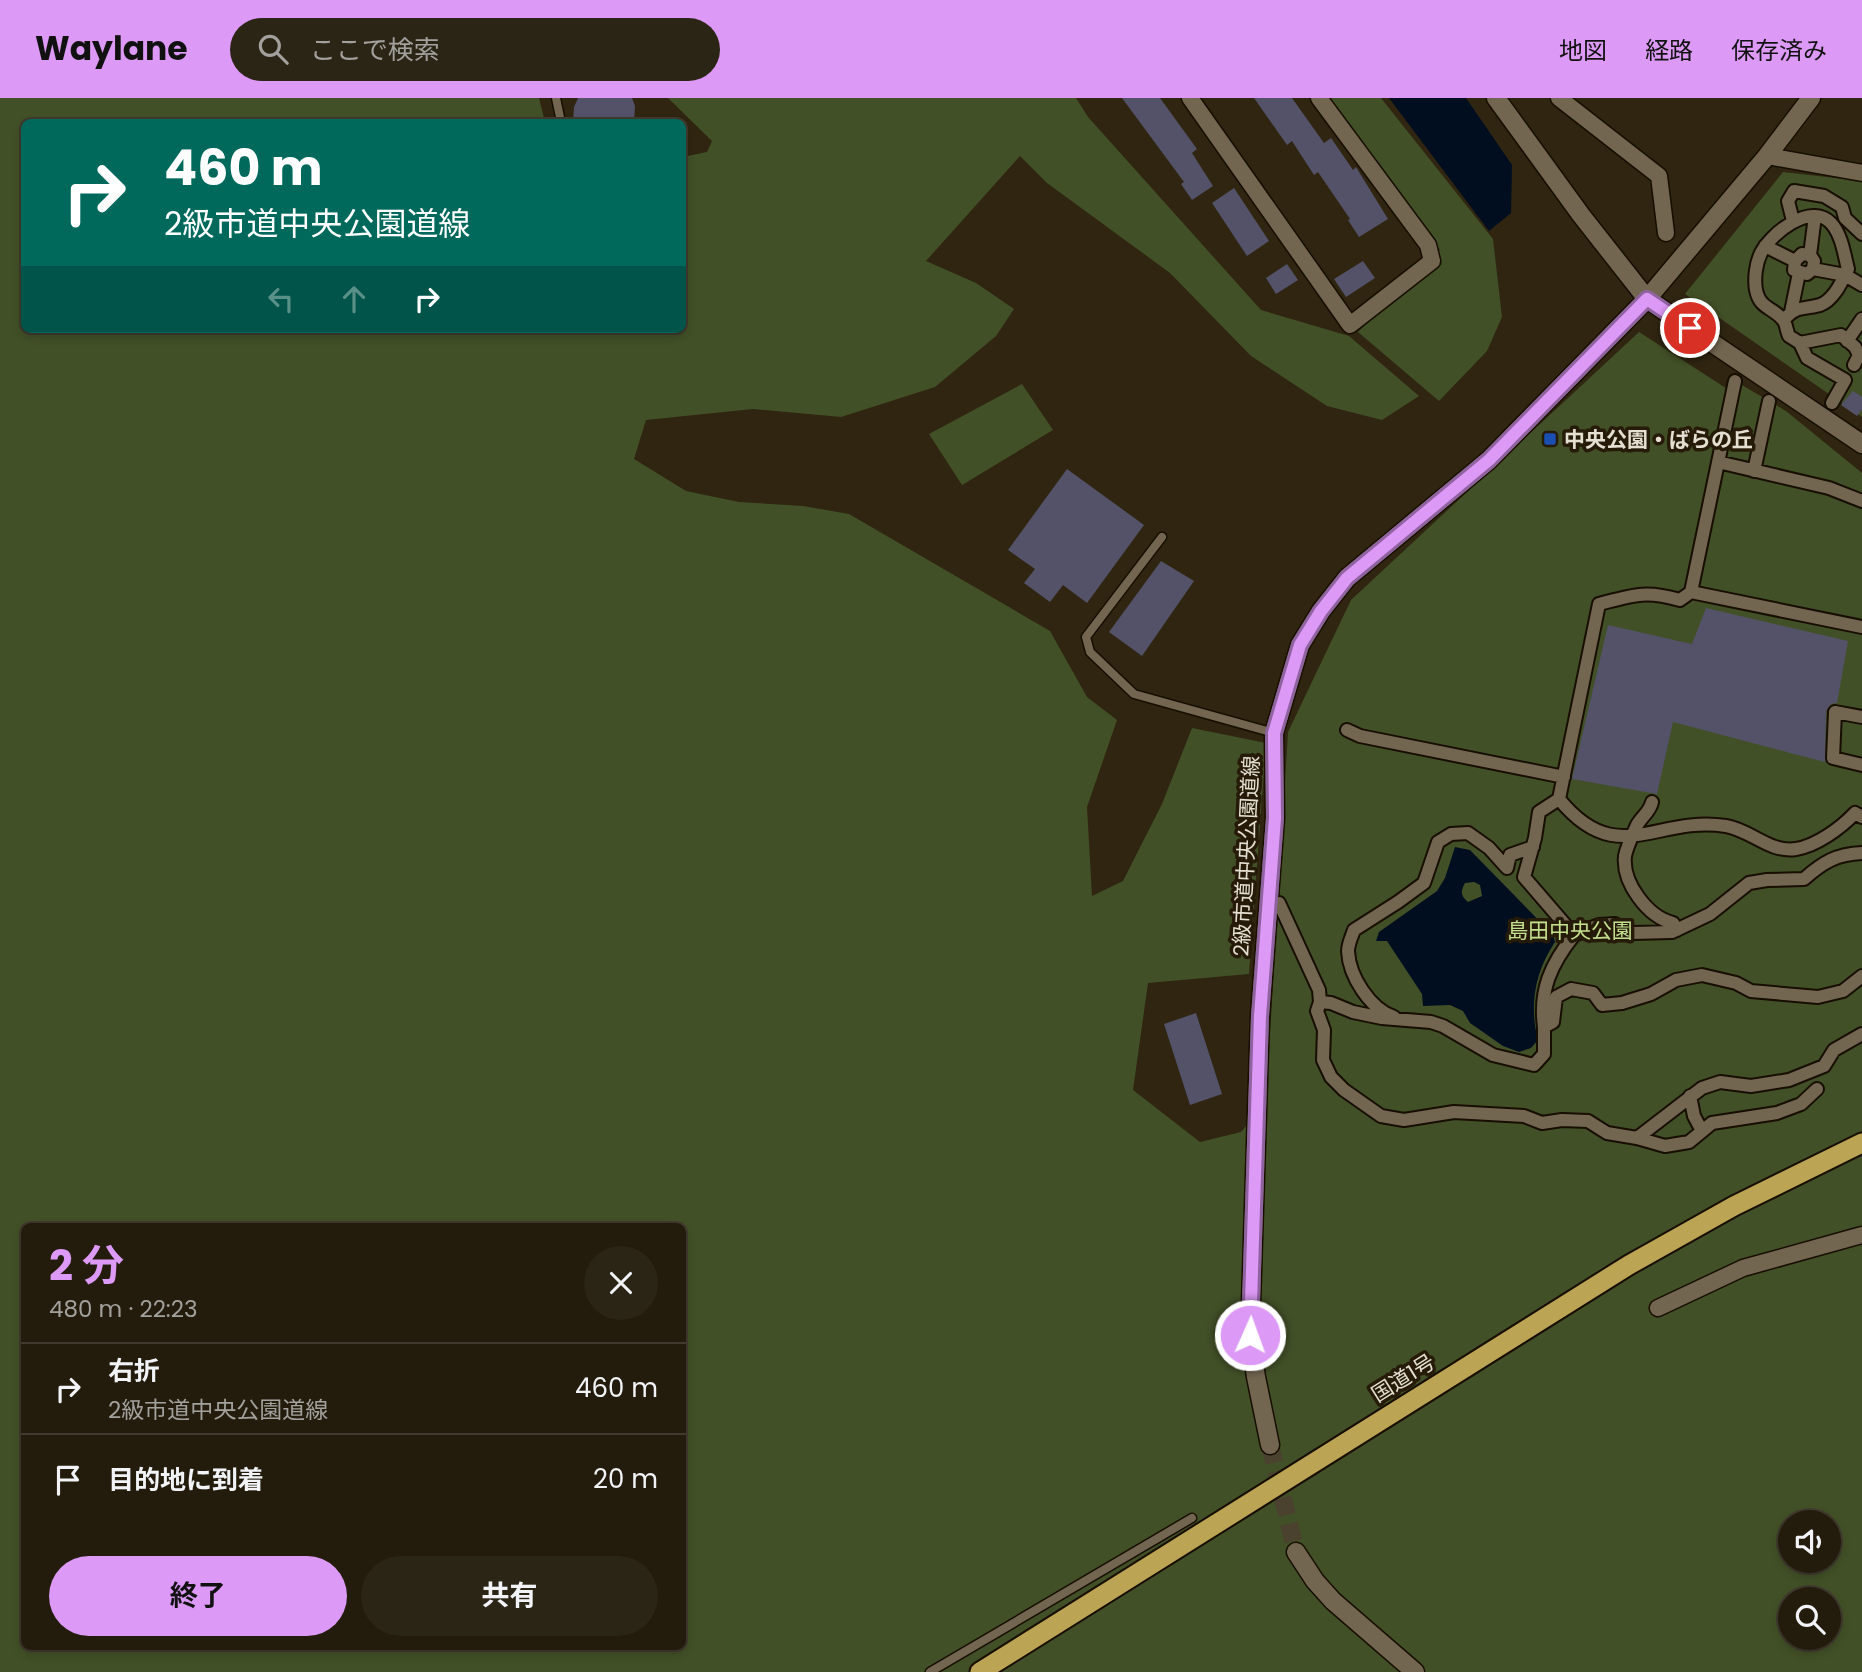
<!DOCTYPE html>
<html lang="ja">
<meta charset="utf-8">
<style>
:root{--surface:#231c0d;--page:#2b2516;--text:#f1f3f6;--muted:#a3a19d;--line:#403a2e;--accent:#dc99f5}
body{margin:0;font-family:Poppins,"Noto Sans JP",sans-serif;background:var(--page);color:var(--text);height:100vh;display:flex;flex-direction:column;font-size:26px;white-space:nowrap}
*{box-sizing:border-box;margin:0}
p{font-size:23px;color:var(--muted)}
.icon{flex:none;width:38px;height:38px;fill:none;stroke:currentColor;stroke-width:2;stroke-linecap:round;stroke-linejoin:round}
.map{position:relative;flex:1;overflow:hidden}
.details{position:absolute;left:21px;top:1125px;width:665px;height:427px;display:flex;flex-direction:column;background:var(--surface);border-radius:10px;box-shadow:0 4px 10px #0003,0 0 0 2px var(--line)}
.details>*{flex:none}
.guide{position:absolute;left:21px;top:21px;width:665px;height:214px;border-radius:10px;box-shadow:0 4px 10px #0003,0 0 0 2px var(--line);background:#00695c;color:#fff;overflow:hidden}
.controls{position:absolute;left:1778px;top:1412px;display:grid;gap:14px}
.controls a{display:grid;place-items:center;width:63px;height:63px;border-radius:50%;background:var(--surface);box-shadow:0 4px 10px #0003,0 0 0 2px var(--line);font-size:35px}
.pin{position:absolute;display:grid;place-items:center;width:60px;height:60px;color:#fff;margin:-30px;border:4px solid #fff;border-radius:50%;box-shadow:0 2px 7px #0007}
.me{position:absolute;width:77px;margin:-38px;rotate:2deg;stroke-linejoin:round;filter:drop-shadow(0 0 5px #0008)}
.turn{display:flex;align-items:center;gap:24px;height:147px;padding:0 28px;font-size:32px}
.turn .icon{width:91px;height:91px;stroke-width:2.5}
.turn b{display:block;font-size:49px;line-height:60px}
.lanes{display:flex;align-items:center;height:66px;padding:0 28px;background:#0003;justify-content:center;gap:35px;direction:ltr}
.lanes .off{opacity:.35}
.round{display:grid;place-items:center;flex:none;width:74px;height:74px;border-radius:37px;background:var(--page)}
.summary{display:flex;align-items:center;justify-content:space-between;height:119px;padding:0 28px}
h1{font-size:42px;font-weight:700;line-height:52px;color:var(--accent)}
.primary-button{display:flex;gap:14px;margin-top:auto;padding:14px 28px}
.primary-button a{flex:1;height:80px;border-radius:42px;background:var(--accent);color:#111;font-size:28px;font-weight:700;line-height:80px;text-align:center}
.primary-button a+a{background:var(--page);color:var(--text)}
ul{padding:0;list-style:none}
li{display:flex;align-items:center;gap:21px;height:91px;padding:0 28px;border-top:2px solid var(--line)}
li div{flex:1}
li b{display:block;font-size:26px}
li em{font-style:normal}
header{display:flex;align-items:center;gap:42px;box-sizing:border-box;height:98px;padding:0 35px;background:var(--accent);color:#111}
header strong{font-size:33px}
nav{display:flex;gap:38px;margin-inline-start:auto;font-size:24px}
.search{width:490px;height:63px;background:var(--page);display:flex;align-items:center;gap:18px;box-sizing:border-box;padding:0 24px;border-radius:38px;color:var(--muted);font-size:26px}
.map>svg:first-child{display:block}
.green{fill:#425027;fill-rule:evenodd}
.water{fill:#000e20;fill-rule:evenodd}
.building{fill:#535268}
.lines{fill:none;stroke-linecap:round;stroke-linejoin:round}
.tertiary-tunnel{stroke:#4a412e;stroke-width:18;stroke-dasharray:18 9;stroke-linecap:butt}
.service-casing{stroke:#170e00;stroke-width:11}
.pedestrian-casing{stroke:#170e00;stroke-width:16}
.minor-casing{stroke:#170e00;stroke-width:19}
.tertiary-casing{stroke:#170e00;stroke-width:21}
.trunk-casing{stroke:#170e00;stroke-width:23}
.service{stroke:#726651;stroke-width:8}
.pedestrian{stroke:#726651;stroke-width:12}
.minor{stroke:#726651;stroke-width:16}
.tertiary{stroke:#726651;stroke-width:18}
.trunk{stroke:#bba454;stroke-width:19}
.route-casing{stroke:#8f639f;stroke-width:18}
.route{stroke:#dc99f5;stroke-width:12}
.transit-dot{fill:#1a4fb4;stroke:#251b08;stroke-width:2.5}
.labels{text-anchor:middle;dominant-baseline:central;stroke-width:7;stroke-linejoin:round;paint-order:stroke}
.poi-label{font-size:21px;font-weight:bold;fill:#e5dfd2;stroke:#251b08;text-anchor:start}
.street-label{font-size:21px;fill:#e5dfd2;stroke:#251b08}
.park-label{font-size:21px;fill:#c3e08e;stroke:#251b08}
</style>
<header>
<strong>Waylane</strong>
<div class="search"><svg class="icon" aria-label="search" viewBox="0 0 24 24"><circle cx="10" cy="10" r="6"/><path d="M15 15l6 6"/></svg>ここで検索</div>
<nav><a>地図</a><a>経路</a><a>保存済み</a></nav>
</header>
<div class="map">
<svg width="1862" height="1574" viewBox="0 0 1862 1574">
<rect width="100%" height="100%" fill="#2f2511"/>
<path class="green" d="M0,0H539L545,24H24V231H682L683,59L707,54L712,43L668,0H1076L1088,19L1261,212L1349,238L1419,298L1382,322L1327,308L1251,258L1170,175L1047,85L1020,58L926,163L976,185L1014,211L996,238L935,289L841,319L753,311L646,322L634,361L686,393L739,404L803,408L849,416L1050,533L1087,599L1117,622L1087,709L1092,798L1123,783L1162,706L1192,630L1266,645L1249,876L1148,885L1133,992L1200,1044L1241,1034L1266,1004L1288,634L1351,502L1639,234L1732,294L1735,283L1786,313L1862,375V1574H0ZM24,1129H682V1549H24ZM1790,1424H1829V1463H1790ZM1790,1502H1829V1540H1790Z
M1326,0H1381L1493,141L1502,219L1487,253L1439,303L1358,234L1440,152Z
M1783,74L1862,83V319L1685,196Z
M1022,286L1053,332L962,387L929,336Z"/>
<path class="water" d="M1389,0H1466L1512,67L1511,115L1489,133Z
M1455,749L1470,752L1553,837L1555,844C1535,874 1529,907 1538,942L1531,950L1519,954L1503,948L1470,925L1463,913L1450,907L1423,908L1422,896L1387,843H1376L1379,834L1437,793L1445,780ZM1474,784L1480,787L1482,798L1468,804C1461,798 1460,794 1465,785Z"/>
<path class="building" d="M578,0H632L635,8L634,24H573L574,9Z
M1122,0H1160L1197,51L1192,55L1213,88L1192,102L1181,86L1184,84Z
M1254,0H1292L1324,45L1331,40L1353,72L1356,69L1388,121L1359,139L1348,122L1350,121L1318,74L1314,77L1292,43L1287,47Z
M1234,90L1269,143L1247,158L1212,105Z
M1363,163L1375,180L1346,199L1334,181Z
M1287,166L1298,182L1276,196L1266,180Z
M1853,293L1862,299V311L1857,318L1841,307Z
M1067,371L1144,427L1087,505L1063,487L1050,504L1024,485L1035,471L1008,452Z
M1161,463L1194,483L1142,558L1109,534Z
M1706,510L1848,543L1837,605L1831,606L1826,613L1825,664L1673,624L1657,696L1572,681L1608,527L1692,546Z
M1196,915L1222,996L1190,1007L1164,926Z"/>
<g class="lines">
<path class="tertiary-tunnel" d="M1270,1347L1296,1454"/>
<g class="service-casing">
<path id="service" d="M556,0L561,24
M1162,439L1086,539L1090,554L1134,596L1274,635
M930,1574L1192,1420"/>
</g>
<g class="pedestrian-casing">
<path id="pedestrian" d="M1793,123L1788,103L1794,93L1824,98L1842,109L1845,120L1862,136
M1765,148L1795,163L1802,156L1810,157L1814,163L1813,171L1807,176L1794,172L1795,163
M1810,157L1815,118
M1813,171L1845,177L1862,187
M1791,214L1799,175
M1784,222C1796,207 1803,212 1820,207C1834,202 1842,183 1848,171C1844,156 1842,137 1831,125C1811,104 1771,135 1761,155C1756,165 1754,180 1756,192C1760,212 1774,209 1784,223C1786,226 1787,234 1789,238L1800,245L1807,260L1845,282L1832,305
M1847,243L1862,221
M1800,245L1841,237L1855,249L1859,257L1854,267
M1718,364L1829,390L1862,403
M1754,373L1769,303
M1691,494L1735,283
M1862,529L1691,494L1680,502C1645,492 1633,497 1599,506L1559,701C1617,772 1655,717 1726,728C1751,732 1769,755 1796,751C1816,748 1841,730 1855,715L1862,719
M1862,619L1835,614L1833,660L1862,667
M1347,632L1360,638L1564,679
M1559,701L1539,714L1535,740L1524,779L1574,837L1599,827L1615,826L1632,835L1672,834L1710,816L1749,785L1767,782L1804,781C1823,764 1837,756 1862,755
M1652,704C1650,714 1642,718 1637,727C1633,736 1627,748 1625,758C1622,785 1648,819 1673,825L1677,832
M1279,805L1319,892L1320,904
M1574,837C1551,866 1539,892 1544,929L1553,924L1556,899L1571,891L1593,895L1602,907L1622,905L1651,896L1676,882L1702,877L1736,885L1751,893L1818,899L1843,893L1862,878
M1394,919C1370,911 1349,878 1348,853C1348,846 1352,838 1354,832L1398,804L1424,785L1438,744L1451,736L1468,735L1489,750L1507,770L1510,757L1533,749
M1544,929V956L1534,967L1493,957L1443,928L1431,924L1382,920L1353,914L1331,905L1320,904L1317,913L1324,932L1323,962L1331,979L1344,992L1381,1018L1404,1022L1454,1014L1524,1018L1542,1025L1562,1022L1588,1023L1607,1035L1637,1040L1702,990L1720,984L1751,988L1789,982L1824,968L1834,952L1862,936
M1690,998L1694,1018L1702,1033
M1637,1040L1665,1048L1689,1044L1712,1025L1777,1015L1801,1006L1817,991"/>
</g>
<g class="minor-casing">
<path id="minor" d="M1190,0L1350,227L1432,163L1428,147L1319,0
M1559,0L1659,78L1666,135
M1767,58L1862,75
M1658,1210L1743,1170L1862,1137"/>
</g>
<g class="tertiary-casing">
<path id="tertiary" d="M1496,0L1581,117L1647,201L1767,58L1811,0
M1270,1347L1256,1279L1250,1237L1260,918L1275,720L1274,635L1300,547L1321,513L1347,480L1489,362L1647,201L1862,346
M1296,1454L1315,1483L1333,1503L1415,1574"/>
</g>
<g class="trunk-casing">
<path id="trunk" d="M980,1574L1629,1167L1734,1108L1862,1045"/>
</g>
<use href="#service" class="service"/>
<use href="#pedestrian" class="pedestrian"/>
<use href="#minor" class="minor"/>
<use href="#tertiary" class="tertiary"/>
<use href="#trunk" class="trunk"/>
</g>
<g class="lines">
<g class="route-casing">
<path id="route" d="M1250,1237L1260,918L1275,720L1274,635L1300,547L1321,513L1347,480L1489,362L1647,201L1690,230"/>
</g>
<use href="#route" class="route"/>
</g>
<rect class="transit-dot" x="1543" y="334" width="14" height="14" rx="3.5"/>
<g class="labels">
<g class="poi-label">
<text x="1564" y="341">中央公園・ばらの丘</text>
</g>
<g class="street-label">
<text transform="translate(1246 758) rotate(-87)">2級市道中央公園道線</text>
<text transform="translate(1403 1280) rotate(-32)">国道1号</text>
</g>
<g class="park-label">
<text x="1570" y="832">島田中央公園</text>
</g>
</g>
</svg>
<div class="controls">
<a><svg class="icon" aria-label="sound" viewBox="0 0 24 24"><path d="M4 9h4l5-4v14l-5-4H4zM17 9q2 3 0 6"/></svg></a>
<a><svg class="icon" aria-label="search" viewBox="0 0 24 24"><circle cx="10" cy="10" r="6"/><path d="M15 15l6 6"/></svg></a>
</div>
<div class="pin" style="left:1690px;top:230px;background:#d93025"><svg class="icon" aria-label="arrive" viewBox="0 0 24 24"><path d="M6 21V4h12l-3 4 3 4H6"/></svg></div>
<svg class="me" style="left:1250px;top:1237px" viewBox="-20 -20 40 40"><circle r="17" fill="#dc99f5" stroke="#fff" stroke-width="3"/><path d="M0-11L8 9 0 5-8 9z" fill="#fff"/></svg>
<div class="guide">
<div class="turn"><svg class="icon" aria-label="right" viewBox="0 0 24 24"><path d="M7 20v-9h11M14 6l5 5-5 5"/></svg><div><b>460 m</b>2級市道中央公園道線</div></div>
<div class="lanes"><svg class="icon off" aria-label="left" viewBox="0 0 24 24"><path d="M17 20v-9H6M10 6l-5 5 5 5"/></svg><svg class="icon off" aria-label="ahead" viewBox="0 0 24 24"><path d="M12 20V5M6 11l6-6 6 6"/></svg><svg class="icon" aria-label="right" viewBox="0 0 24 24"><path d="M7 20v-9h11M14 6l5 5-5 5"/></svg></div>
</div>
<section class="details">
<div class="summary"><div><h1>2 分</h1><p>480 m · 22:23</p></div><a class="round"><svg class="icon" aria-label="close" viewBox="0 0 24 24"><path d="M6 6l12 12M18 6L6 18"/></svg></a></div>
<ul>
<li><svg class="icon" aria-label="right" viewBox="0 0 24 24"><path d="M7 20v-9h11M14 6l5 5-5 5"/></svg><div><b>右折</b><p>2級市道中央公園道線</p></div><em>460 m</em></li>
<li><svg class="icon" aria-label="arrive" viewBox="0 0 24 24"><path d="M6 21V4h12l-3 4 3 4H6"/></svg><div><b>目的地に到着</b></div><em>20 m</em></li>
</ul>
<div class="primary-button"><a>終了</a><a>共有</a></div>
</section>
</div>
